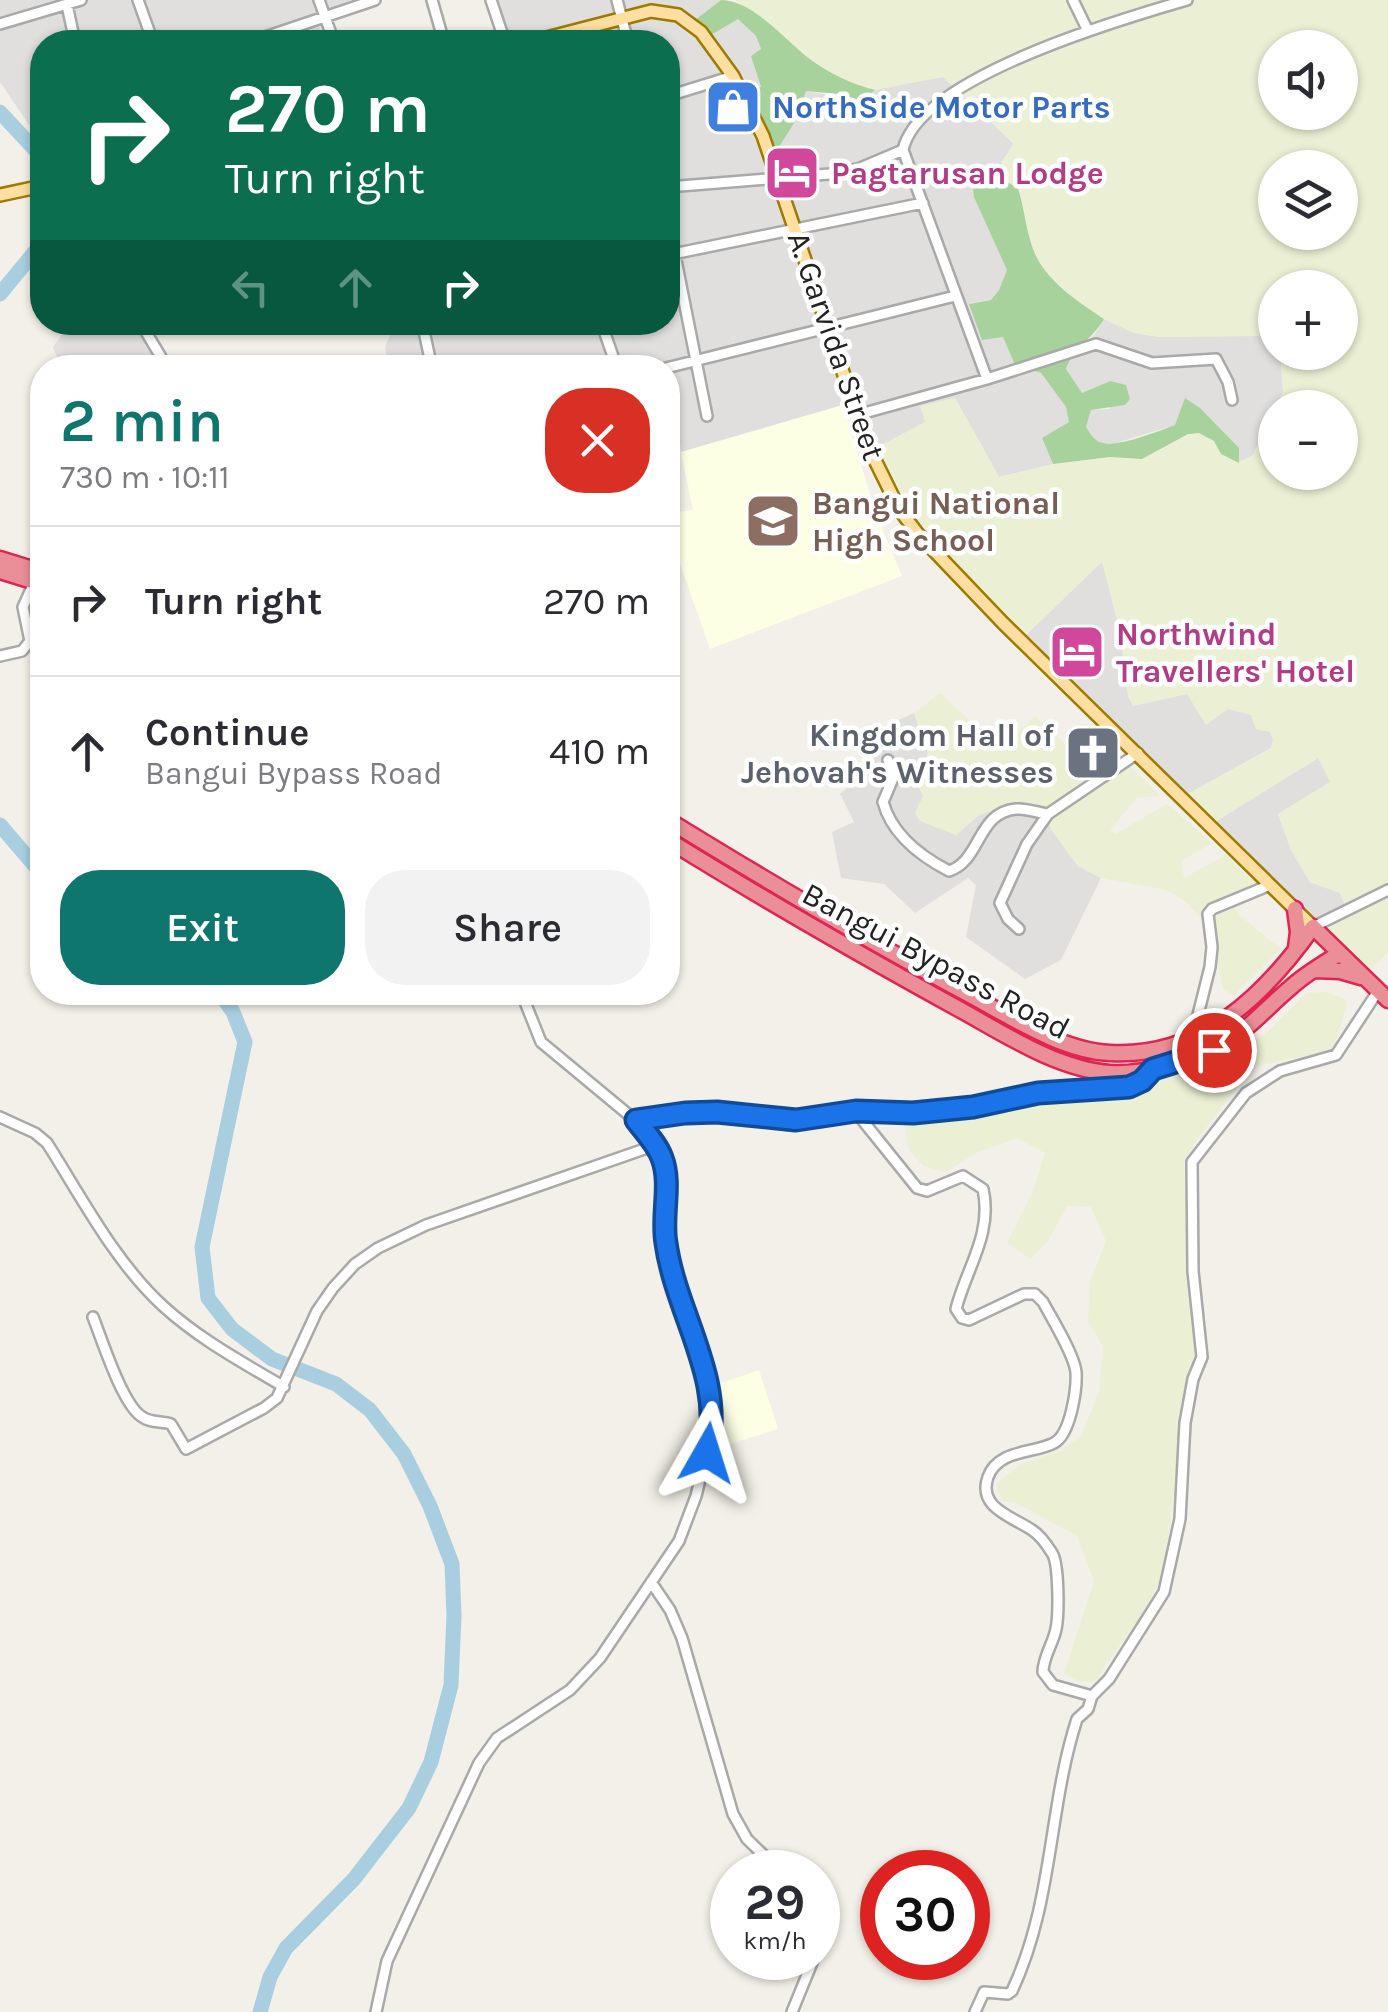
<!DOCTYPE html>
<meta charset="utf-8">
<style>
:root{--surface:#fff;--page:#f2f2f3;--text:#2b2b33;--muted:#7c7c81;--line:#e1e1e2;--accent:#0f766e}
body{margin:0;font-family:Karla,sans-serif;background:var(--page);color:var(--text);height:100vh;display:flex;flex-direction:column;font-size:38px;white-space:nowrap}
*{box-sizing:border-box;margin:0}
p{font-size:32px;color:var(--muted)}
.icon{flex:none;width:55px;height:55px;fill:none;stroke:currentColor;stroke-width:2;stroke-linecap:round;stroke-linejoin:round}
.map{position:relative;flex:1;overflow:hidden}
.side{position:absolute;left:30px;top:355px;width:650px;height:650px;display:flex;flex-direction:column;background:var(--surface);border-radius:40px;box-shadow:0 2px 8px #0004}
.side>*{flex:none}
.hud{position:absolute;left:30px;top:30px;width:650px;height:305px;border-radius:40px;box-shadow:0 2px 8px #0004;background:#0b6e4f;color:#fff;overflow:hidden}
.controls{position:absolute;left:1258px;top:30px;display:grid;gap:20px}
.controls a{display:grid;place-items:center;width:100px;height:100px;border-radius:50%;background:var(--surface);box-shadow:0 2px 8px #0004;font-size:50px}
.speed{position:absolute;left:710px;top:1850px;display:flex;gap:20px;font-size:50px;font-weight:700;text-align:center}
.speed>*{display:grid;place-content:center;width:130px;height:130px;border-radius:50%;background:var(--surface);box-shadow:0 2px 8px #0004;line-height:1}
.speed small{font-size:25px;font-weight:400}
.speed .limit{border:15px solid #d22;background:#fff;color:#111}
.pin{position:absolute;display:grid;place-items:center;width:85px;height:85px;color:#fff;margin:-42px;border:5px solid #fff;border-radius:50%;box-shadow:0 2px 10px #0007}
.me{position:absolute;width:110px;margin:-55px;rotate:6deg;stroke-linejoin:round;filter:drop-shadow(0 0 8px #0008)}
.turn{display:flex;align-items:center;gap:35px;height:210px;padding:0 30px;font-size:45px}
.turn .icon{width:130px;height:130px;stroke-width:2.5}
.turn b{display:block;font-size:70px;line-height:85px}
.lanes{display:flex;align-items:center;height:95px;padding:0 30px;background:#0003;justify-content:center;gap:50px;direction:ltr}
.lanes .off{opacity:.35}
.round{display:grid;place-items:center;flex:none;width:105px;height:105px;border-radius:40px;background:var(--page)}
.overview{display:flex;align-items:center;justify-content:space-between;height:170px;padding:0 30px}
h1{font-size:60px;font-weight:600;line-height:75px;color:var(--accent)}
.button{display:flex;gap:20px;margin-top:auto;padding:20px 30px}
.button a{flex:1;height:115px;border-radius:40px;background:var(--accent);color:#fff;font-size:40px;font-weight:600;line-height:115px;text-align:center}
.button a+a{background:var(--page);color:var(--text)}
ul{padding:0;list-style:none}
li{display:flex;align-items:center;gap:30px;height:150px;padding:0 30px;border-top:2px solid var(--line)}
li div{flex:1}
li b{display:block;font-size:38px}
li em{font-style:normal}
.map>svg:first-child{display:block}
.residential{fill:#e0dfde}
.education{fill:#fcffe4}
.farmland{fill:#ebf0d4;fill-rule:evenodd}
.forest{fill:#a7d29c}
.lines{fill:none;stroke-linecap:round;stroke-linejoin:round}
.river{stroke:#a8cee0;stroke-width:15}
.minor-casing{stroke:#a9a9a9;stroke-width:14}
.major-casing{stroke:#9f7a00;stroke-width:16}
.highway-casing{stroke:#e12452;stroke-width:19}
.minor{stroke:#fff;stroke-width:9}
.major{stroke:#fedfa1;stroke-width:11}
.highway{stroke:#ea8f97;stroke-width:14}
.route-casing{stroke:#114b97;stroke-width:25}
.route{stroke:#1a73e8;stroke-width:18}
.labels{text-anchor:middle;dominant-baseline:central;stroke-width:9;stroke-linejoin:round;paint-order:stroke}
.shop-label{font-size:32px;font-weight:bold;fill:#366cbe;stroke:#fff;text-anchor:start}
.hotel-label{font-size:32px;font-weight:bold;fill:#b23c85;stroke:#fff;text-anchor:start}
.street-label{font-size:32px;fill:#222;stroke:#fff}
.education-label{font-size:32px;font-weight:bold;fill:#785e54;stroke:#fff;text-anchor:start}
.worship-label{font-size:32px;font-weight:bold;fill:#5b616d;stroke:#fff;text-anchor:end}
</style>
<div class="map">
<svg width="1388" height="2012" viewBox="0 0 1388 2012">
<rect width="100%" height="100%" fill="#f2f0e8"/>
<path class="residential" d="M0,0H363L316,17L325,42H42V144L0,82Z
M494,0H721L695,20L675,8L648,4L508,42Z
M658,17L680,24L699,41L744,105L826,340L843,405L681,452L677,420L668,422V368L389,367L385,347L395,323L668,322V42H550Z
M738,18L756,36L761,49L752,56L761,88L748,92L711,35Z
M942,76L1014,144L1001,163L971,169L1008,270L999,290L991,300L970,303L1003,337L1015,365L1041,373L1066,407L1070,422L1042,438L1053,464L999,477L955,398L921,407L926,422L876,448L862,418L774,155L795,120L806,91L862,101L875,90Z
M1104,319L1134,333L1160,337L1275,335V352L1280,353L1282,359L1283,393L1253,455L1239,463V448L1212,421L1181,414L1175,425L1116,443L1102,444L1093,437L1086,427L1091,410L1110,409L1109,381L1082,394L1066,369L1069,359L1095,334Z
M70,323H144L171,367H113L108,356L59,362L53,347Z
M1102,561L1120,631L1128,696L1133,705L1187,694L1251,715L1270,732L1273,739L1271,748L1186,795L1026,635Z
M914,713L928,753L926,766L956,835L979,815L1019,801L1043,808L1051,829L1078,866L1101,878L1061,960L1025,979L966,937L976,885L968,878L915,913L884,884L841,878L832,832L854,822L840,794L873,767L859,738Z
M1318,758L1331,782L1278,814L1291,850L1310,882L1340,893L1350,916L1321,929L1215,822Z"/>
<path class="education" d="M843,405L876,514L902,576L710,649L668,529V513L693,510L681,452Z
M759,1370L778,1429L715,1449L720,1412L713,1386Z"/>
<path class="farmland" d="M735,0H1388V953L1367,973L1321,929L1350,916L1340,893L1310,882L1291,850L1278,814L1330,782L1318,758L1215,822L1186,795L1271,749L1273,739L1270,732L1256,729L1251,715L1228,709L1206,725L1187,694L1133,706L1128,696L1120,631L1102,562L1026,635L946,554L917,518L876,448L925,422L920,406L955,398L999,477L1053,464L1110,457L1142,459L1188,434L1200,433L1214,441L1221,454L1239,462L1253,455L1275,410V472H1340V408L1276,407L1283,393L1280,353L1340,352V288H1275V336L1160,337L1134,333L1104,319L1074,299L1042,268L1000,178L1001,163L1014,144L943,77L875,90L854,85L808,58ZM1275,48H1340V112H1275ZM1275,168H1340V232H1275Z
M940,693L1001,749L1035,716L1097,773L1120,756L1160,796L1137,798L1110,830L1115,834L1167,804L1212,843L1181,861L1184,878L1226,855L1256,883L1230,895L1233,905L1239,915L1281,949L1234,995L1223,989L1211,929L1186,902L1167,890L1101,878L1078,866L1051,829L1043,808L1019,801L979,815L956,835L920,821L915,813L923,796L913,775L925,766L928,753L914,713Z
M1326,992L1345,999L1347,1003L1335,1045L1322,1052L1253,1067L1195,1142L1184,1163L1189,1295L1195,1351L1187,1377L1169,1534L1159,1582L1146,1609L1094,1682L1078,1681L1064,1674L1094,1581L1077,1536L1016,1503L1003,1501L996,1484L1021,1464L1057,1452L1080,1438L1099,1392L1103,1347L1088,1321L1090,1282L1106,1241L1091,1207L1067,1206L1048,1241L1031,1259L1007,1243L1033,1191L1045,1153L1017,1138L976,1153L946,1172L923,1166L909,1150L903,1118L992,1112L1051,1097L1098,1098L1132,1093L1154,1081L1191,1072L1239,1053L1273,1027L1306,993Z"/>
<path class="forest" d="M721,0C753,0 786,41 811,60C831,74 851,84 875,90L862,101L838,94L806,91L796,120L774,155L762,116L748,92L761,87L751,56L761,49L756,36L738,19L711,35L695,20Z
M1001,163L1000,178L1018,188C1025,210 1026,235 1036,256C1049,283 1080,303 1104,319C1094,337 1072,350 1066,369L1082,393L1110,381L1126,385L1130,399L1125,405L1091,410L1086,427C1090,433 1095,442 1103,443C1119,447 1159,431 1175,425L1185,398L1200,408L1239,448V463L1221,454L1214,441L1199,433L1188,434L1142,459L1110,457L1053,464L1042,438L1069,422L1066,407L1041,373L1015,365L1003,337L982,340L969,304L991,300L999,290L1007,270L974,197L971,169Z"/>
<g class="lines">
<path class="river" d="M0,112L38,153L42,163
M0,294L42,243
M0,825L42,874
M219,992L233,1012L245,1042L202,1247L208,1298L232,1329L272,1359L336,1384L370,1410L404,1454L430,1506L452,1564L454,1616L451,1685L431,1762L409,1808L354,1879L286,1948L270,1977L260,2012"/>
<g class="minor-casing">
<path id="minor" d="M138,0L153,42
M319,0L334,42
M432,0L444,42
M491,0L505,42
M617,0L628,42
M1073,0L1088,31
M67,5L75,42
M0,24L81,0
M250,42L375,0
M668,96L733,76
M668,187L829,174L858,169L903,150
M668,220L707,416
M668,255L923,203
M140,322L161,357
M422,322L432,368
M601,322L617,368
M666,368L955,296
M987,379L903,150C918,78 1121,19 1187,0
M857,415L987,379L1096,344L1152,363L1216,359L1228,382L1232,400
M0,656L22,651L30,641L23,607L36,578
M888,760L894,776L883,802C892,835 920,856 949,871C981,861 977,812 1016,809C1027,808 1038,813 1048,814L1138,753
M1313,927L1388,890
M1019,929L1008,919L1000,903L1027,844L1048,814
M1196,1023L1210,967L1212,947L1208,914L1212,909L1270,885
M855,1111L917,1188L927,1191L963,1176L983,1189C993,1234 966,1269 956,1309L962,1318L969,1320L1024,1294H1035L1043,1302C1052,1319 1074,1354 1076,1372C1077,1388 1071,1434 1054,1443C1033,1454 998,1449 988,1477C977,1508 1013,1517 1032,1530C1040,1535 1047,1545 1052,1553C1059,1563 1059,1615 1056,1629C1053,1644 1043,1657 1043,1672L1053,1685L1092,1696
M0,1117L35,1133L47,1143C82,1198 115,1262 163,1306C199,1339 242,1362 284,1387
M635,1120L685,1113L717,1112L796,1120L855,1111L913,1113L973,1107L1038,1093L1129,1087L1142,1081L1152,1070
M93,1317C102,1340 122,1403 141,1416C149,1423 161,1421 171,1424L186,1449L264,1408L277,1398L317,1311L333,1288L355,1264L378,1248L426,1225L656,1145
M651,1582L670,1610L682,1638L733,1814L747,1839L781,1872
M818,1934V1939
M376,2012L387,1961L479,1763L497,1738L570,1690L600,1658L679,1541L696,1496L713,1427V1402L704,1370L670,1265L665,1238L666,1173L662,1156L635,1120L541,1042L521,992
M792,2012L814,1958
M975,2012L984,1992L1008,1994L1012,1991C1054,1901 1048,1808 1077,1719L1088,1709L1092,1696L1109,1679L1164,1592L1180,1519L1185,1423L1193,1379L1202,1357L1193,1271L1192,1162L1246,1093L1280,1071L1336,1055L1378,991"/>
</g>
<g class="major-casing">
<path id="major" d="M531,42L651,11L678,15L701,32L733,76L763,136L868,446L899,509L918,534L1003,623L1313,927
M0,195L42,186"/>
</g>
<g class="highway-casing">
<path id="highway" d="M0,559L42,572
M0,571L42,584
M668,820C767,881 867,940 970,995C1011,1017 1062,1051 1110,1053C1201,1058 1264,996 1313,927L1388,1000
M668,840C763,899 859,954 957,1008C1003,1033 1056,1069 1110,1073C1143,1075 1183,1063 1213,1050C1243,1036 1265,1009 1290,988C1305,974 1323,964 1340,953
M1295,909L1298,932L1296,948
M1314,970L1340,971L1361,977"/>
</g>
<use href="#minor" class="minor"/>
<use href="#major" class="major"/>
<use href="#highway" class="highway"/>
</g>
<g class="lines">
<g class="route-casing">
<path id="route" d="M707,1453C726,1379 676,1315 666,1243C661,1216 672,1184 662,1158C657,1144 645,1132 636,1120L685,1113L717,1112L796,1120L856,1111L913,1113L973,1107L1038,1093L1129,1087L1142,1081L1153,1069L1214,1050"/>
</g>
<use href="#route" class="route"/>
</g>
<defs>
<g id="shop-square" transform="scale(2.875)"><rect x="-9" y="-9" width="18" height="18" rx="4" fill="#3f7fe0" stroke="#fff"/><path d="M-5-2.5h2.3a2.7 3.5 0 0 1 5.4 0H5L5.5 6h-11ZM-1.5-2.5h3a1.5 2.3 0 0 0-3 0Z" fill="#fff"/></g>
<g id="hotel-square" transform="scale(2.875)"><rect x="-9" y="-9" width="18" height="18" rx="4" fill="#d1479c" stroke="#fff"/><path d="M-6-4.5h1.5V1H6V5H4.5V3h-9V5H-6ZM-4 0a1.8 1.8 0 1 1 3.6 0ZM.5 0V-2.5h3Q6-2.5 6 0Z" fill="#fff"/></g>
<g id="school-square" transform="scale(2.875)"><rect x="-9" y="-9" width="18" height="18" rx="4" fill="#8d6e63" stroke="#fff"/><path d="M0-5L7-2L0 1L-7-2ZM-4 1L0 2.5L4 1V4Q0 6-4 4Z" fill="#fff"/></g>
<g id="church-square" transform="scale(2.875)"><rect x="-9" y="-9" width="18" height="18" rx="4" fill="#6b7280" stroke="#fff"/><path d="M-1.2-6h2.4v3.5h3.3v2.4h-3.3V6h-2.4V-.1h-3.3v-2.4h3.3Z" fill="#fff"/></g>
</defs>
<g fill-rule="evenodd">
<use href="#shop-square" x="733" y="107"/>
<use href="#hotel-square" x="792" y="173"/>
<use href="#school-square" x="773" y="521"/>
<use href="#hotel-square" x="1077" y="652"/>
<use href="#church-square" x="1093" y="753"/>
</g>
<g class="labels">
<g class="shop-label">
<text x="772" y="107">NorthSide Motor Parts</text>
</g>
<g class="hotel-label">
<text x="831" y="173">Pagtarusan Lodge</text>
<text x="1116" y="634">Northwind<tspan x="1116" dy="37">Travellers' Hotel</tspan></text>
</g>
<g class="street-label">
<text transform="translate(836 346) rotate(71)">A. Garvida Street</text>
<text transform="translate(936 961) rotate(28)">Bangui Bypass Road</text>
</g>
<g class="education-label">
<text x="812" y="503">Bangui National<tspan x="812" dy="37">High School</tspan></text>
</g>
<g class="worship-label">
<text x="1054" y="735">Kingdom Hall of<tspan x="1054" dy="37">Jehovah's Witnesses</tspan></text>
</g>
</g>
</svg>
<div class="controls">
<a><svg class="icon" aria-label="sound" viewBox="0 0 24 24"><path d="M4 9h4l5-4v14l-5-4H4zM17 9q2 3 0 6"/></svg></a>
<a><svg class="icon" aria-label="layers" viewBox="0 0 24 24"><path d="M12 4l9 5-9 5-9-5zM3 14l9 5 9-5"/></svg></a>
<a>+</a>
<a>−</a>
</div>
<div class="speed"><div>29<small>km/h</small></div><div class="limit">30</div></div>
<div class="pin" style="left:1214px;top:1050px;background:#d93025"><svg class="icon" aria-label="arrive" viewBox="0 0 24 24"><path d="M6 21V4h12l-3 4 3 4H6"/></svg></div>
<svg class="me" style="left:707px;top:1453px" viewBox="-20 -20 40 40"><path d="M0-17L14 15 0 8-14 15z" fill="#1a73e8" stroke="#fff" stroke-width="4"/></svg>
<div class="hud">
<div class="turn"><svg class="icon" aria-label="right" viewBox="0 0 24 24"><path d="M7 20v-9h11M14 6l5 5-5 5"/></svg><div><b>270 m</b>Turn right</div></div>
<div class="lanes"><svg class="icon off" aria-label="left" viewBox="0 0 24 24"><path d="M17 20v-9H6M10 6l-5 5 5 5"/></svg><svg class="icon off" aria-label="ahead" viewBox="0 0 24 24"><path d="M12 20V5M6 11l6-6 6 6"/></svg><svg class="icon" aria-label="right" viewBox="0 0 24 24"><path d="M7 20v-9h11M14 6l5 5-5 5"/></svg></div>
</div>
<section class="side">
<div class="overview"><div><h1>2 min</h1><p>730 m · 10:11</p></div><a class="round" style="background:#d93025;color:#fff"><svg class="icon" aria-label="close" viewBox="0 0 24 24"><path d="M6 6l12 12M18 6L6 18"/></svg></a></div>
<ul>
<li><svg class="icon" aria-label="right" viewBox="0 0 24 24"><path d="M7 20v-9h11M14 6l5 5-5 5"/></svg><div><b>Turn right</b></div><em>270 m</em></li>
<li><svg class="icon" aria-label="ahead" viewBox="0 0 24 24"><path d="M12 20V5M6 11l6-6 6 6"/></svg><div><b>Continue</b><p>Bangui Bypass Road</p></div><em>410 m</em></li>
</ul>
<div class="button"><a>Exit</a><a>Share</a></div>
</section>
</div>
